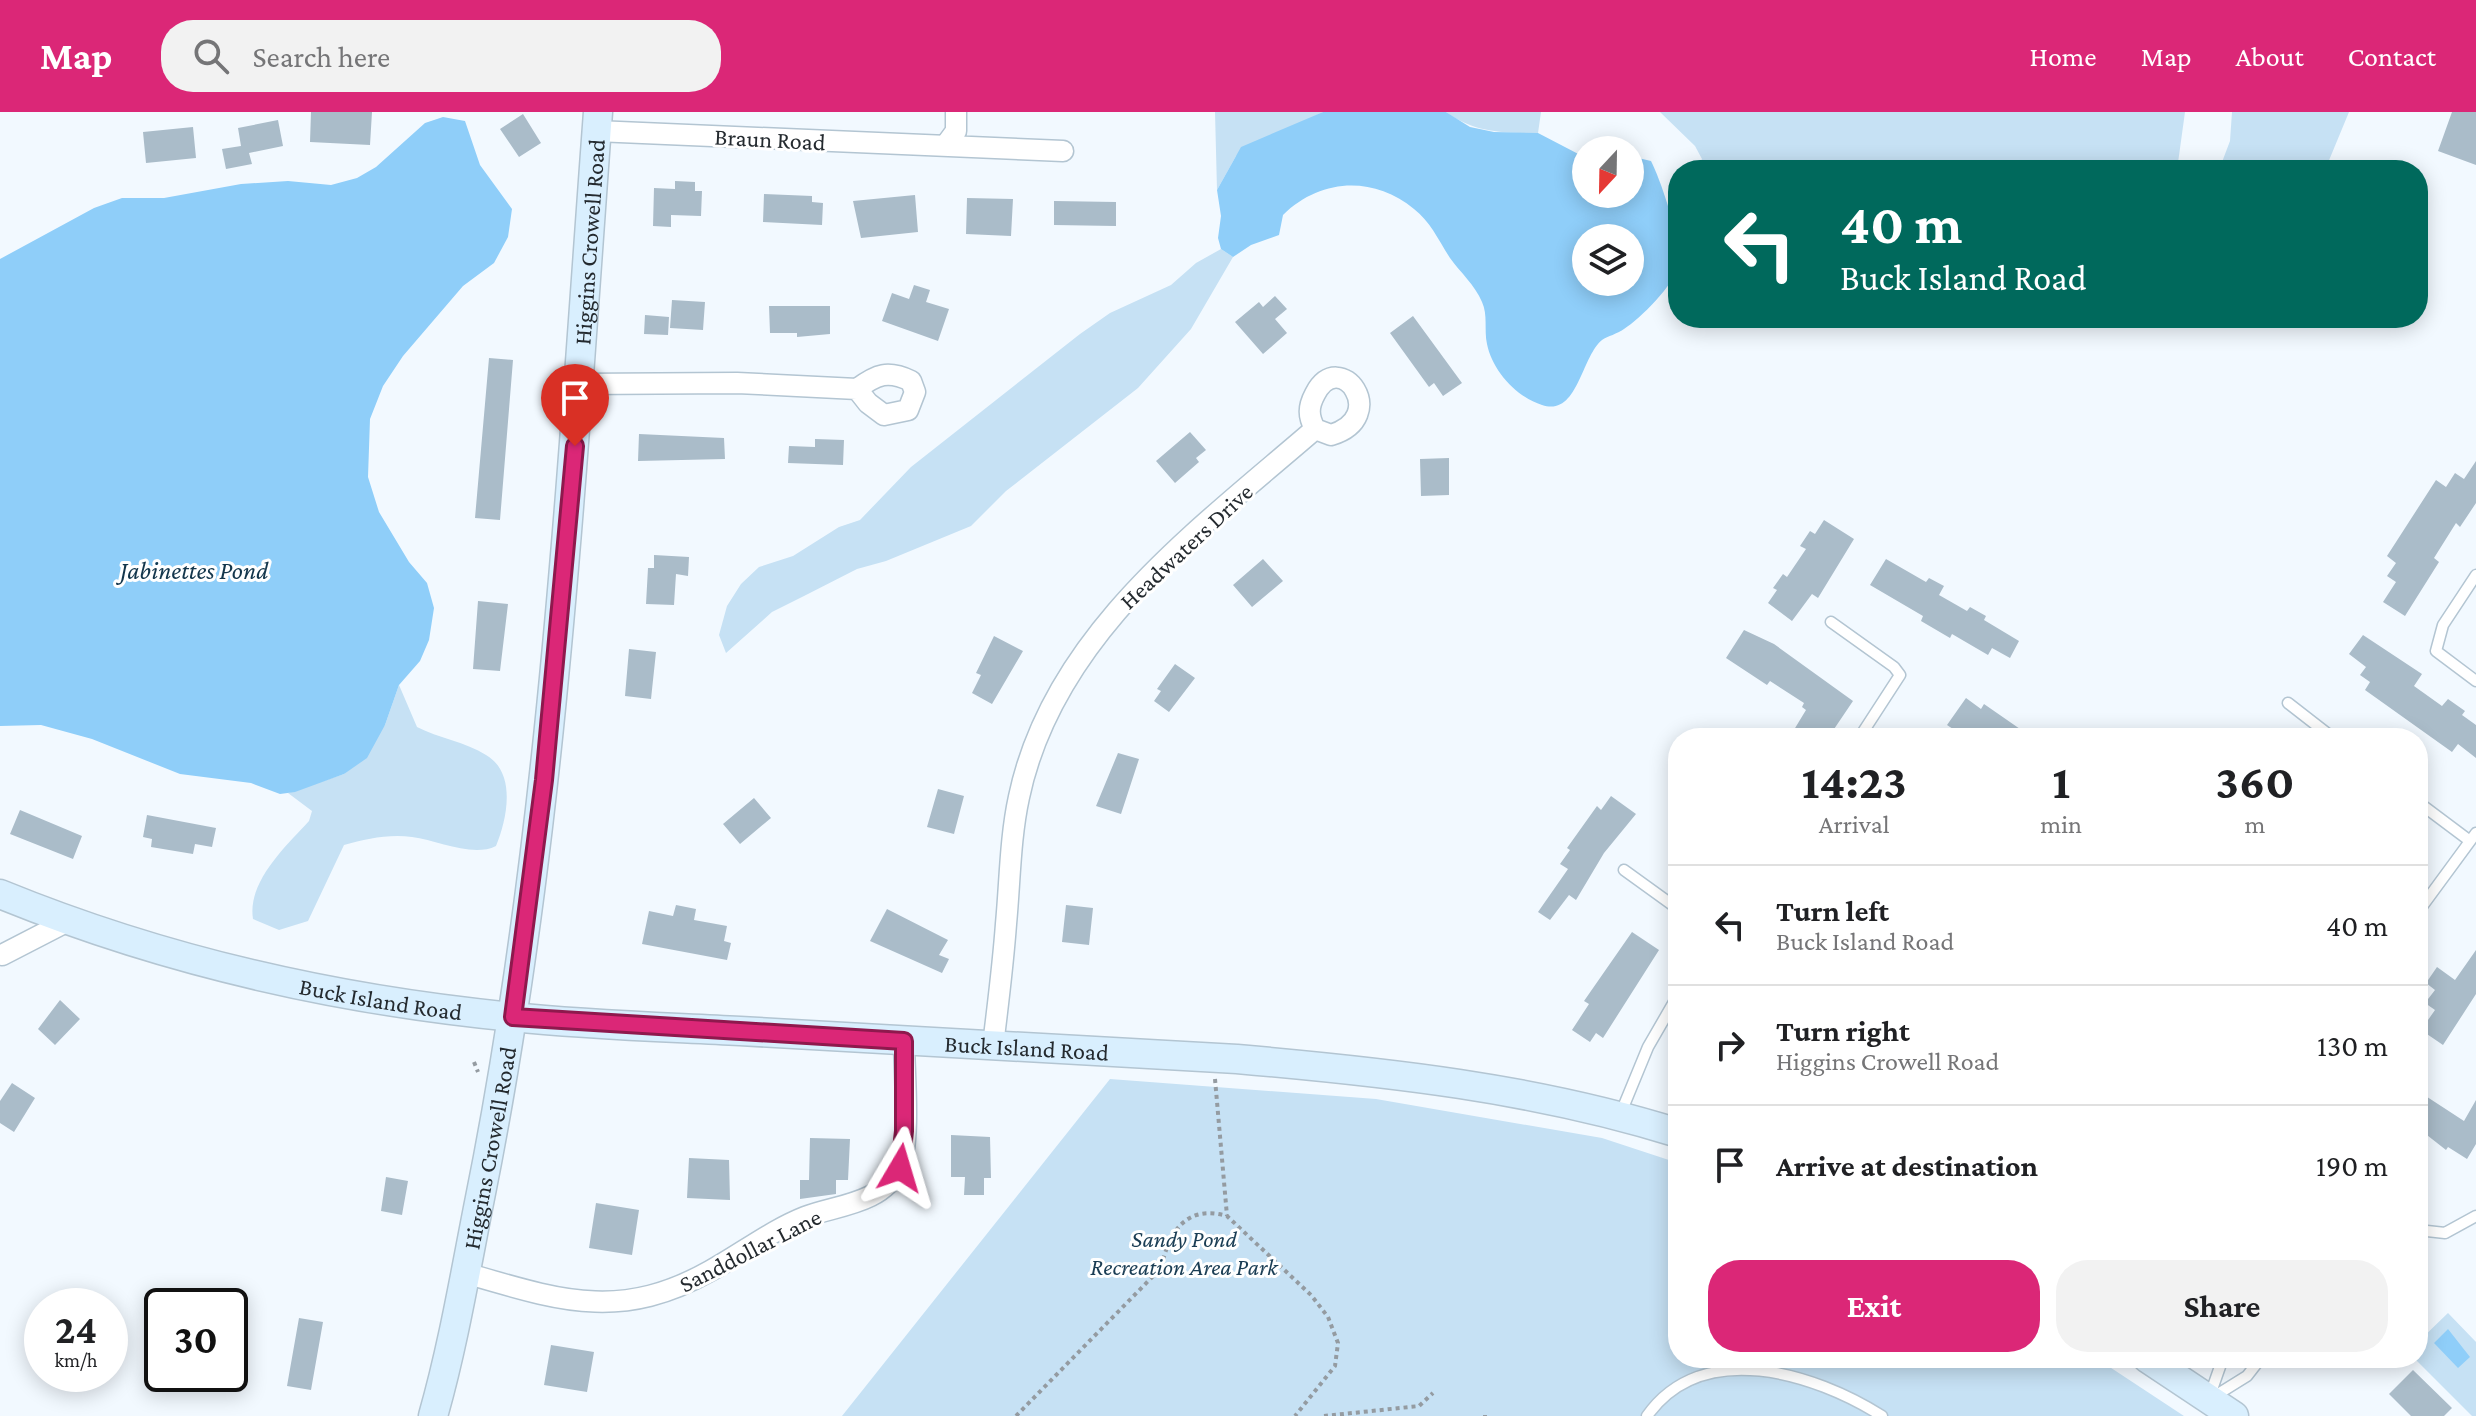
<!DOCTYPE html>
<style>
:root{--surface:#fff;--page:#f2f2f2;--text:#202124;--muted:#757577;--line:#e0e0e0;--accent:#db2777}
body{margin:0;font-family:"Crimson Pro",serif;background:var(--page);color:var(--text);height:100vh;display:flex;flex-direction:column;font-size:30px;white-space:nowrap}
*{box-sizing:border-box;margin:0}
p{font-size:26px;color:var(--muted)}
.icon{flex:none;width:44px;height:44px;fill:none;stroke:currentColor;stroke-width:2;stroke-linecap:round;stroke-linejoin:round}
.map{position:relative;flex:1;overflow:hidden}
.details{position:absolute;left:1668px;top:616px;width:760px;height:640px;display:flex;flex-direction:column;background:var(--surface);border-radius:32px;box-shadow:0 4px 20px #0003}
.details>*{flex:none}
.hud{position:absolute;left:1668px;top:48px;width:760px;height:168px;border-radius:32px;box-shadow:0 4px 20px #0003;background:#00695c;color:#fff;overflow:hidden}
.needle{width:52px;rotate:202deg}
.fabs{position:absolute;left:1572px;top:24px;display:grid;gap:16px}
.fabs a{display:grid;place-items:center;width:72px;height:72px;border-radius:50%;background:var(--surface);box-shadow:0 4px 20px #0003;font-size:40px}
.speed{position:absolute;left:24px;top:1176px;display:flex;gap:16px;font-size:40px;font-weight:700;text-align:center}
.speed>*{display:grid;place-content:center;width:104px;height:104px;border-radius:50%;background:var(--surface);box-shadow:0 4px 20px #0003;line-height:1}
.speed small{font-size:20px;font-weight:400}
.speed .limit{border:4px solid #111;border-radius:12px;background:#fff;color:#111}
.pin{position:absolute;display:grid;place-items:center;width:68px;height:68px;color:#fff;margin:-82px -34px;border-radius:50% 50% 50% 0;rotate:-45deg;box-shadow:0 0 8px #0007}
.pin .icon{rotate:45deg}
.me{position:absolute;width:88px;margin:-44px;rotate:7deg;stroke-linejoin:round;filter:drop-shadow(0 0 6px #0008)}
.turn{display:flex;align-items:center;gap:28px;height:168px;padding:0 40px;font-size:36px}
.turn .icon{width:104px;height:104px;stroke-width:2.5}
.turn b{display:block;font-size:56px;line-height:68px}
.eta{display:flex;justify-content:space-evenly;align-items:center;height:136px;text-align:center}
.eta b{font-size:48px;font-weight:700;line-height:56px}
.cta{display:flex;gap:16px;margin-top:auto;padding:16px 40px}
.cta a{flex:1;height:92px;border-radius:32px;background:var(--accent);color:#fff;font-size:32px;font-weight:700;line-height:92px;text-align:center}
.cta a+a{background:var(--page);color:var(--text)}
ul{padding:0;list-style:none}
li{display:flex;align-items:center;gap:24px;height:120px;padding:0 40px;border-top:2px solid var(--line)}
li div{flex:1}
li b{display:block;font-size:30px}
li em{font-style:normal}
header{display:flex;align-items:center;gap:48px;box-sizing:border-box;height:112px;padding:0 40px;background:var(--accent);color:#fff}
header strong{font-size:38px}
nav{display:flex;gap:44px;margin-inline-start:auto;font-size:28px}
.search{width:560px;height:72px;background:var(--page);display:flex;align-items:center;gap:20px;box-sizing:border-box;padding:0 28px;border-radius:32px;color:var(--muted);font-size:30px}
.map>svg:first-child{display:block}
.green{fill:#c6e1f4}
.water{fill:#8fcef9;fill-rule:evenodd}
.building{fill:#aabcc9}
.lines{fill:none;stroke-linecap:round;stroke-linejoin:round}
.service-casing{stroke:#b3c5d2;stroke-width:13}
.minor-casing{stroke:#b3c5d2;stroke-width:23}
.secondary-casing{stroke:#b3c5d2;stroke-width:31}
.path{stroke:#949ba1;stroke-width:4;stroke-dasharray:4 4;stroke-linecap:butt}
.service{stroke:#fff;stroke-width:10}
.minor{stroke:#fff;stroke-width:20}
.secondary{stroke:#d9effe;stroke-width:28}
.route-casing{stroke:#8e194d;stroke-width:20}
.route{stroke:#db2777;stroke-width:14}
.labels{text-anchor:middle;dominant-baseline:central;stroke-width:6;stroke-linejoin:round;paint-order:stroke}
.street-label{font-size:24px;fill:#242a2f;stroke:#fff}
.park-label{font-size:24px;font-style:italic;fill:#1a3d54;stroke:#fff}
.water-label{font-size:26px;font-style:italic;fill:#13364c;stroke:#fff}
</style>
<header>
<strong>Map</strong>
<div class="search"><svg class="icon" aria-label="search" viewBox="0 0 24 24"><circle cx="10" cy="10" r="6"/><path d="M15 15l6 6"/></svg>Search here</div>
<nav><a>Home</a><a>Map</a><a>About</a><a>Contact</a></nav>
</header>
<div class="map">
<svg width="2476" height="1304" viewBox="0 0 2476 1304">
<rect width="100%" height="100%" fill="#f2f9ff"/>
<path class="green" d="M1215,0H1323L1236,44L1217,78Z
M1446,0H1541L1538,21C1503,21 1475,21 1446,0Z
M1660,0H2185L2177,58H1695L1702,47L1695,34Z
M2232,0H2349L2325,58H2219L2230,29Z
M1221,137L1233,145L1191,217L1138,276L1006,379L971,414L886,449L857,457L804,484L772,500L726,541L719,523L727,494L741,472L759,455L793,444L839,415L860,408L911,355L1080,222L1110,201L1171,173L1196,151Z
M1884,206H1982L1904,215L1884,209Z
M399,573L417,615C438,626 466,630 486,643C517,661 507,707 496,734C472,746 438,728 412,725C388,722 366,727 344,733L308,809L279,818L253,807C247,770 286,734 309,709L312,699L288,681L344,662L385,613Z
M1110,967L1376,987L1602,1026L1678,1051V1246H2096L2184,1304H842Z
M2448,1201L2476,1230V1304H2472L2414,1246H2418V1230Z"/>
<path class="water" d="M1323,0H1446L1470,15L1494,20L1538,21L1586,46V82H1630V44L1651,49C1662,71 1682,131 1678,154C1675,172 1640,207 1624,217C1617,222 1608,224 1602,228C1581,245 1578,305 1542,293C1516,285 1492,258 1487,232C1484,218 1488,203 1482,190C1475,173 1460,160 1450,146C1439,129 1430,109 1414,97C1372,63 1320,67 1283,103L1279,123L1251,133L1233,145L1221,137L1218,126L1221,104L1217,78L1241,35ZM1586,126H1630V170H1586Z
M443,5L465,9L480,53L512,97L508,125L494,151L463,174L403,244L383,274L370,307L368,365L379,400L409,450L427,471L434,496L429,528L420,549L399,573L385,613L367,646L344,662L295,680L280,682L251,671L180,662L92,627L41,613L0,614V147L94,96L122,86H164L241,72L288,69L331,73L357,66L376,55L425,11Z
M2448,1217L2470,1245L2458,1256L2434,1231Z"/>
<path class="building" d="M311,0H372L370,33L310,30Z
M2452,0H2476V53L2438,39Z
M523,2L541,31L519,45L500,17Z
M278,8L283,34L249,41L252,52L226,57L222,37L241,34L238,16Z
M193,15L196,46L146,51L143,20Z
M675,69L695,70V79H702L701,104L671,103V115L653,114L654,76L675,77Z
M764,82L812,84V90L823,91L822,113L763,110Z
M915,83L918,120L861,126L853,89Z
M967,86L1013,87L1011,124L966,122Z
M1054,89L1116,90V114L1054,113Z
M914,173L930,178L926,190L949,197L938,229L882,209L892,181L909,187Z
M1275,184L1287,197L1275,207L1287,221L1263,242L1235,210L1259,190L1263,195Z
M672,188L705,190L703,218L670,216Z
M769,194H830V222L797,225V221H770Z
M645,203L669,205L668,223L644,222Z
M1413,204L1462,271L1443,284L1434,271L1429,275L1390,221Z
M489,246L513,248L500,408L475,406Z
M1190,320L1206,338L1196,346L1199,350L1175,371L1156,349Z
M639,322L724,326L725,347L638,349Z
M815,327L844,328L843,353L788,351L789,334L815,335Z
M1449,346V383L1421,384L1420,347Z
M2476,349V391L2460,415L2456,411L2434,446L2439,450L2405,504L2383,490L2396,470L2387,464L2396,451L2387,444L2436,368L2446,375L2455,361L2464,367Z
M1824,408L1854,427L1818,486L1812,482L1792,509L1768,491L1777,478L1773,476L1783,462L1787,465L1806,437L1800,434L1810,419L1815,422Z
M654,443L689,445L688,464L676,462L674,493L646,492L648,456H654Z
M1263,447L1283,469L1252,495L1233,473Z
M1886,447L1926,470L1929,466L1944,474L1939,483L1967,499L1970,495L1986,504L1984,508L2019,529L2010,546L1992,536L1988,543L1952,522L1950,526L1921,509L1923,504L1870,473Z
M478,489L508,492L500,559L473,557Z
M1744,518L1774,532L1853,589L1828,626H1789L1806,598L1802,595L1804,591L1770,569L1767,573L1726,546Z
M2363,523L2422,562L2414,574L2442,594L2448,587L2465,599L2462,603L2476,613V646L2458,632L2452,640L2365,578L2370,570L2360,563L2366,555L2349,542Z
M994,524L1023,539L992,592L972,581L981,563L976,561Z
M629,537L656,540L651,587L625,584Z
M1175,552L1195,566L1169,600L1154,589L1161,579L1157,577Z
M1966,586L1981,597L1984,592L2033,626H1975L1965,619L1962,623L1947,613Z
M1118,641L1139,647L1121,702L1096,694Z
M938,677L964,684L954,722L927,715Z
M1611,684L1636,702L1604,741L1576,788L1569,783L1550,808L1538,800L1568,757L1560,752L1570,738L1567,736L1597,694L1601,698Z
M754,686L771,706L740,732L723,712Z
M20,698L82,724L73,747L10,722Z
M147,703L216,716L212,735L195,732L193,742L151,735L152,727L143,725Z
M676,793L696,797L694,808L727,814L724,829L731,831L727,848L642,832L649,799L673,804Z
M1066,793L1093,796L1089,833L1062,830Z
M887,797L948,828L939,843L949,847L942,861L870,829Z
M1632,820L1659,838L1603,926L1596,921L1590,930L1572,918L1589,892L1584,889Z
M2476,838V882L2443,933L2421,918L2435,898L2425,891L2435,878L2426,871L2437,855L2455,868Z
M60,888L80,907L55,933L38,917Z
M12,971L35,986L14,1020L0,1011V989Z
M2418,979L2464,1009L2476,988V1032L2467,1047L2448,1035L2446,1038L2418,1016Z
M951,1023L990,1025L991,1066H984V1083H964L965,1065H951Z
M810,1026L850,1027L848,1068H836V1082L800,1087V1068H809Z
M689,1046L729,1048L730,1088L687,1086Z
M386,1065L408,1069L402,1103L381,1099Z
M596,1091L639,1098L632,1143L589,1136Z
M299,1206L323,1210L311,1278L287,1274Z
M551,1233L594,1240L587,1280L544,1273Z
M2413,1258L2452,1296L2444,1304H2411L2389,1282Z"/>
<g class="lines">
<g class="service-casing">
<path id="service" d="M2476,463L2443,513L2436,539L2476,569
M1831,510L1894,555L1900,563L1863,620
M2288,591L2333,626
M2418,690L2470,729
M1624,758L1678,797
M2418,800L2476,721
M1620,1003L1648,935L1678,883
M2418,1118L2445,1121L2476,1104
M2209,1286L2223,1246
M2210,1287L2247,1264L2261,1246
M1647,1304C1702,1226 1814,1261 1882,1304"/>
</g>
<g class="minor-casing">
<path id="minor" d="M596,19L1063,39
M945,34L956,19V0
M580,272L737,271L857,277L868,291L884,303L908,298L915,280L911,269C888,258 877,262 857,277
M2,843L66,810
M993,933C998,893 1003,853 1006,812C1010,770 1010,726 1019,685C1053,523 1197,419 1315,317L1331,323C1391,305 1340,234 1315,282C1308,295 1308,304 1315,317
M465,1161C559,1188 619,1210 710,1159C741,1142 772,1118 805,1105C837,1093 882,1092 899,1056C911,1032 904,958 904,929"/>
</g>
<g class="secondary-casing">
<g id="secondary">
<path id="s1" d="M0,782C164,849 337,888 513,905C588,913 664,915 740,919C905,929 1071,937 1237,947C1386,960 1535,976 1678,1021"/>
<path d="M2147,1246L2234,1304"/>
<path id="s2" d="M433,1304C453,1234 465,1162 479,1091C552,731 571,365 598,0"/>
</g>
</g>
<path class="path" d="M474,950L478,960
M1215,967L1227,1104
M1016,1304L1161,1156C1169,1120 1186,1092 1227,1104L1311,1183L1328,1205L1338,1231L1335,1254L1295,1304
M1324,1304L1419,1294L1433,1281
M1485,1304V1303"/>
<use href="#service" class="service"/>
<use href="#minor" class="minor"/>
<use href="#secondary" class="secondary"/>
</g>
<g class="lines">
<g class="route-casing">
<path id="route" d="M575,334L544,668L513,905L904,929V1019L900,1056"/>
</g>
<use href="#route" class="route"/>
</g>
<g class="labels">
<g class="street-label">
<text transform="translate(770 27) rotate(3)">Braun Road</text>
<text stroke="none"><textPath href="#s2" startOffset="1186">Higgins Crowell Road</textPath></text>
<text transform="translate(1186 434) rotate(-43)">Headwaters Drive</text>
<text stroke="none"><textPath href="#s1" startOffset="396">Buck Island Road</textPath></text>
<text stroke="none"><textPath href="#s1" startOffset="1044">Buck Island Road</textPath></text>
<text stroke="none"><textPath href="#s2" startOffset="274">Higgins Crowell Road</textPath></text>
<text transform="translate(750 1138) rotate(-27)">Sanddollar Lane</text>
</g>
<g class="park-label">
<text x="1184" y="1126">Sandy Pond<tspan x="1184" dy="28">Recreation Area Park</tspan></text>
</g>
<g class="water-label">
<text x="194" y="458">Jabinettes Pond</text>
</g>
</g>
</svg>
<div class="fabs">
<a><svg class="needle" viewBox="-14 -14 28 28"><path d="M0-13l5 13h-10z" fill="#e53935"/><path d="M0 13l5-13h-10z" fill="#757577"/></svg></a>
<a><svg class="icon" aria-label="layers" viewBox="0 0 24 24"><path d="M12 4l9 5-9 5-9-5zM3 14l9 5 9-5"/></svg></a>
</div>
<div class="speed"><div>24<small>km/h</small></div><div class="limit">30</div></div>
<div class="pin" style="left:575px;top:334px;background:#d93025"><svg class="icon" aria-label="arrive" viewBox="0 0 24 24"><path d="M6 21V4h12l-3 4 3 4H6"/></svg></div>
<svg class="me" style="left:900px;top:1056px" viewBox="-20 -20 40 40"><path d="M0-17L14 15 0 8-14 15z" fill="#db2777" stroke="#fff" stroke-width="4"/></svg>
<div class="hud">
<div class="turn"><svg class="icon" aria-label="left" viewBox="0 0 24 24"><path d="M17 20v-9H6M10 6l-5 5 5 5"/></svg><div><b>40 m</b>Buck Island Road</div></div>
</div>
<section class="details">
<div class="eta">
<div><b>14:23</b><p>Arrival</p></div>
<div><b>1</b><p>min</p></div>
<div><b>360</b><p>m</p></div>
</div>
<ul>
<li><svg class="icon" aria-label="left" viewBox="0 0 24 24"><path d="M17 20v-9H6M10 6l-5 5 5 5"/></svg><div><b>Turn left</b><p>Buck Island Road</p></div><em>40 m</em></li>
<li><svg class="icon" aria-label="right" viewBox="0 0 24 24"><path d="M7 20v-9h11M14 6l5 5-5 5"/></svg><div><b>Turn right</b><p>Higgins Crowell Road</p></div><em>130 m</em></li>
<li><svg class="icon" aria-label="arrive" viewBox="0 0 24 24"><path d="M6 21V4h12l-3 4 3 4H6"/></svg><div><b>Arrive at destination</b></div><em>190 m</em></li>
</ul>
<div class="cta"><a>Exit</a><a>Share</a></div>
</section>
</div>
